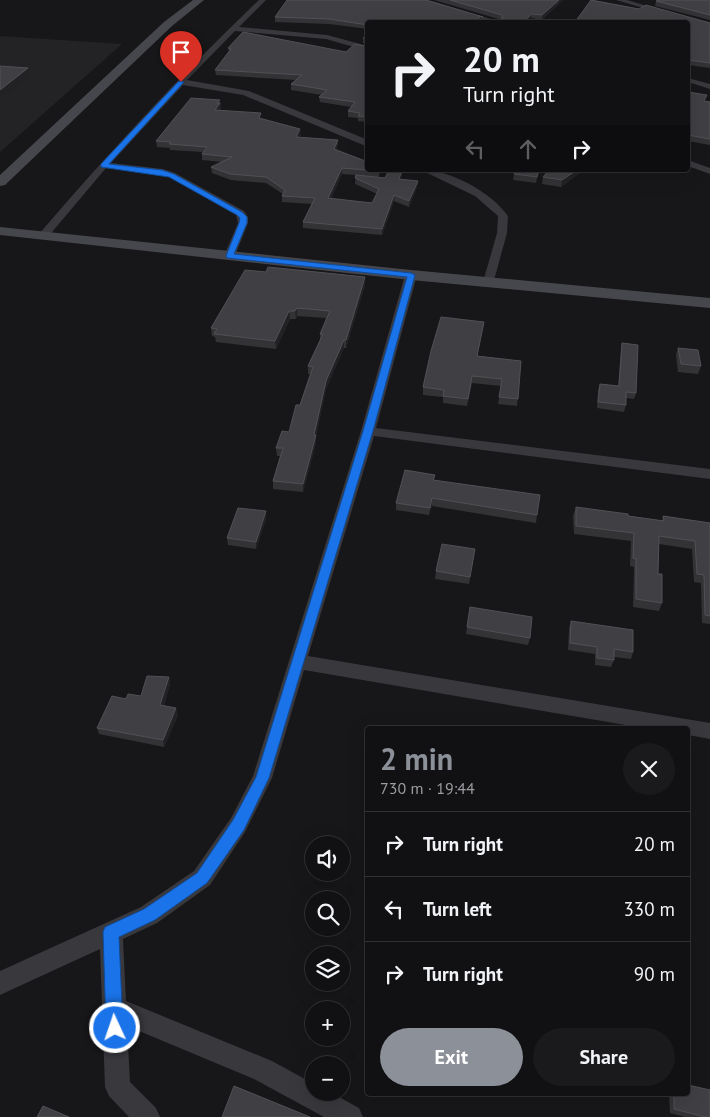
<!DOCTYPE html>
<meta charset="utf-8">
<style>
:root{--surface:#111113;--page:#1a1a1c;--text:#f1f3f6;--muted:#9c9da0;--line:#303133;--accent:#8c9099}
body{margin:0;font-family:"PT Sans",sans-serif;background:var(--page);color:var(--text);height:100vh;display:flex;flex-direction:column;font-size:19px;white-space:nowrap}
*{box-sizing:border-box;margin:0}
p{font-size:16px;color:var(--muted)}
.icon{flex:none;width:28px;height:28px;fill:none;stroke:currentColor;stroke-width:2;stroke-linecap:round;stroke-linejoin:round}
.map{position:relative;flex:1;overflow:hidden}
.drawer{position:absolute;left:365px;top:726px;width:325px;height:370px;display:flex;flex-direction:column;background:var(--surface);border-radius:5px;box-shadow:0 5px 20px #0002,0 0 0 1px var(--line)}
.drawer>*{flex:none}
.top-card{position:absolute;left:365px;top:20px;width:325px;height:152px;border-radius:5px;box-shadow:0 5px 20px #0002,0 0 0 1px var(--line);background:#111113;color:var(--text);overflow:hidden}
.tools{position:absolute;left:305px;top:836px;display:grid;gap:10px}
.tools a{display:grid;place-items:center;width:45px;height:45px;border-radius:50%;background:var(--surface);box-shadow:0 5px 20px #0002,0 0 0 1px var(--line);font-size:25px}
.pin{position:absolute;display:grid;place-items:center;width:42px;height:42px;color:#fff;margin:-51px -21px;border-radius:50% 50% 50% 0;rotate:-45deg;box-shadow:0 0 5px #0007}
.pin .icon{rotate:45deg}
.me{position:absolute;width:55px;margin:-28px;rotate:357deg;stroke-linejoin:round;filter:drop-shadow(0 0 4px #0008)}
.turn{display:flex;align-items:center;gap:18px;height:105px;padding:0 15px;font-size:22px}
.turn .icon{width:65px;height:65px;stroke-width:2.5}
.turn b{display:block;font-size:35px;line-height:42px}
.lanes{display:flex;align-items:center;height:48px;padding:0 15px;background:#0003;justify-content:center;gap:25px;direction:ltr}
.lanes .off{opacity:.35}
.round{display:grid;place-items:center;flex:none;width:52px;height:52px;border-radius:26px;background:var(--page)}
.head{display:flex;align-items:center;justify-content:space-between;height:85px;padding:0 15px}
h1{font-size:30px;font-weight:800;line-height:38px;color:var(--accent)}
.button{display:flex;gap:10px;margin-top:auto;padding:10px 15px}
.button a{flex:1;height:58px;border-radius:30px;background:var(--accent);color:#fff;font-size:20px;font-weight:800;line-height:58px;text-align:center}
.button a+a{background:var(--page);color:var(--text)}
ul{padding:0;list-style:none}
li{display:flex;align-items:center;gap:15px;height:65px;padding:0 15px;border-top:1px solid var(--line)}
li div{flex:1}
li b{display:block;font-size:19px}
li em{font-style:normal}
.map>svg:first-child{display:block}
.built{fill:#232325}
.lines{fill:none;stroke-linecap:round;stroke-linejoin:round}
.street{fill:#38383d;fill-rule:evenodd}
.secondary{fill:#46474d;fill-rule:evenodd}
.wall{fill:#333336;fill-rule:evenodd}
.shaded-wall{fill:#222224}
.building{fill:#404044;stroke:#505156}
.route{fill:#1a73e8;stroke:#114b97}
</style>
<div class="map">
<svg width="710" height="1117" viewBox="0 0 710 1117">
<rect width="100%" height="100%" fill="#171719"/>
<path class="built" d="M0,36L122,44L0,152Z"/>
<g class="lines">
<path class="street" d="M259,0H266L239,27L327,35L368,46V51L326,39L235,31L187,80L249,91L368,140V147L243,95L183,85L111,163L163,169L175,173L244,211L248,217V223L234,258H226L224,256L238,223L236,215L169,177L106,168L47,238H39L38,236L39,234C109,153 181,74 259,0Z
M417,0H427L501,22H491Z
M616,0H627L667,12L664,14Z
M688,78L710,84V89L688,82Z
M688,160L710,168V174L688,166Z
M421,170C451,170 491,192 508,216L507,233L493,284L489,285L483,282L497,233L498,216L475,196Z
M411,272L417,275L376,428L710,469V479L374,436L308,656L710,723V739L688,735V729H649L304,670L272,778L245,832L210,885L157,923L123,939L126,1001L272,1061L314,1084V1092H330L359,1108L363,1117H324L254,1079L127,1026L130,1082L156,1108L160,1117H129L109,1096L105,1087L100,949L0,995V971L141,907L194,871L231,818L253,776L361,431L405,275Z"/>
<path class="secondary" d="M193,0H204L172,26L5,185L0,186V175L164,22Z
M0,227L411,270L710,298V308L411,280L0,235Z"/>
</g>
<path class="wall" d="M287,0L483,17V21L368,22V29L329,24L275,22V17Z
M434,0H563L542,20L531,18L527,22H501L502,20Z
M710,0V20L655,6L656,1Z
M688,22L710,23V68L688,65Z
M368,34V44L363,43V38Z
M368,47V122L358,121V118L348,117V111L351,107L320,102L319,97L322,95L291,90V84L296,80L216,75L215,70L229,51L228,48L346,52Z
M688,92L705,101L710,102V145L688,141Z
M220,100L221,109L219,110L262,119L301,135L299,137L338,140V145L336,150L368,170H380L379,177L418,181L417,187L409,207L394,201L382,235L303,228V222L312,204L282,202V196L283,194L266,183L231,180L212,173L211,167L222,162L202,160V154L203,152L170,150V148L157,147L156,141ZM342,174L356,175L355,184L377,194L372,203L331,199Z
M510,170H539L536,183L513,180L514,174L515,171Z
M549,170H584L561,187L542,184L543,177Z
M365,285L346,348H344L326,389L316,436V443L303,492L273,489V481L280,456H277L276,448L289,432L300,405L310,374H308V366L320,341V334L326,318L297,316L296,319H290L276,349L216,342L215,337L212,336L211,328Z
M484,322L477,356L521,361L517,406L498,404L501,386L472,383L467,406L443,403V397L423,395V387Z
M622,343L636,393L634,399L626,398V405L624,412L597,408L598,390L600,384L618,386L621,349Z
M678,348L701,366L698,374L678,372L676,355Z
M435,475L434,480L537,515L536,523L432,506L429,515L396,510V503Z
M576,507L662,521L663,516L710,523V624L702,623L701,583L694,582L692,549L659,544L658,574L662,603L659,611L633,607L634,567L630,566L631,541L574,534L573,516Z
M266,519L256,549L228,545L227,538Z
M475,549L469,584L435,579L436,571Z
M470,607L530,638L528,645L466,634Z
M571,621L633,652L631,659L614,657V660L611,667L595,665V654L568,650L569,628Z
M169,677L170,684L164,706L178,715L164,747L99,734L97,728L126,699L141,696Z
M669,1094H688L710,1117H685L670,1113Z"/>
<path class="shaded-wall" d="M559,0H563L542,20V15Z
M532,14L531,18L527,22H523Z
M28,68L30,75L0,99V90Z
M220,100L221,109L215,116V110L217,103Z
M300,129L301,135L296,143V137Z
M338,140V145L334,155V149Z
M342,168V174L329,205L328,198Z
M402,170H404L399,185V179Z
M577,170H584L561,187L562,180Z
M418,181L417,187L409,207V201Z
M394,195V201L382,235V229Z
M365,277V285L346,348V340Z
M297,308V316L296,319L295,311Z
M289,311L290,319L276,349L275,341Z
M484,322L483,329L476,363L477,356Z
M344,340V348L326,389L316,436V443L303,492V484L314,435L326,381Z
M432,498V506L429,515L430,508Z
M266,511V519L256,549V542Z
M169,677L170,684L162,712L160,705Z
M176,708L178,715L164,747L163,740Z"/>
<path class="building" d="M287,0H426L483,17L479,16L478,22H368V25L329,19L275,17Z
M450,0H559L542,15L532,14L523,22L502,19V15Z
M591,0L639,9L646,5L710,23V63L688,60V22H575Z
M658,0H710V15L656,1Z
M243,32L346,52L355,44L368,47V117L358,116L360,113L348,111L355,102L319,97L327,90L291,84L302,75L215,70L231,49L228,48Z
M368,34V39L363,38Z
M0,66L28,68L0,90Z
M688,92L707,95L704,101L710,102V139L688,135Z
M191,98L220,100L217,103H220L215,110L261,113L259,118L300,129L296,137L338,140L334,149L368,162V170H380L379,171L342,168L328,198L372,203L379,189L355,178L356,175L385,178L389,170H402L399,179L418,181L409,201L394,195L382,229L303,222L315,198L282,196L285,190L266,177L230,174L211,167L232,157L202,154L207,147L169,144L171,142L156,141Z
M516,170H539L537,177L514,174Z
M549,170H577L562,180L543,177Z
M268,267L365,277L346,340H344L326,381L314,435H316L303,484L273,481L283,448H276L282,431L289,432L296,405H300L313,367L308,366L323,334H320L330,311L297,308L295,311H289L275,341L214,334L217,329L211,328L245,270L266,272Z
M441,317L484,322L477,356L521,361L518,399L499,397L502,379L472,376L468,399L443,396L444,390L423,387L431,351Z
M622,343L638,345L636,393L626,392V405L598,402L600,384L619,386Z
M678,348L698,350L701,366L681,364Z
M405,470L435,475L433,480L540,495L537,515L432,498L430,508L396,503Z
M576,507L628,514V516L664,521L663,516L710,523V616L705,615L704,575L697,574L695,541L659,536L658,574H662V603L636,599V559L633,558L634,533L576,526Z
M238,508L266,511L256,542L227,538Z
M442,544L475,549L470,577L436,571Z
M470,607L532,617L530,638L467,627Z
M571,621L633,630V652L614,649V660L597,658V647L570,643Z
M147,676L169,677L160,705L176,708L163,740L97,728L112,696L126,699L128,694L141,696Z
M688,1085L710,1090V1117H705L674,1109V1094H688Z
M234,1086L310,1117H222Z
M43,1106L69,1117H37Z"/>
<path class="route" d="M179,81L184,82L109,164L162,170L174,174L242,212L247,217V223L234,254L411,273L415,275L373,431L269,778L244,830L207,883L155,920L119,937L123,1028L121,1034L115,1036L109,1034L106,1028L103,932L105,927L144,909L197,873L233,820L256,777L363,431L407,277L227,258L226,256L239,223L240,218L237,215L169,177L101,167V164Z"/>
</svg>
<div class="tools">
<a><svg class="icon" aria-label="sound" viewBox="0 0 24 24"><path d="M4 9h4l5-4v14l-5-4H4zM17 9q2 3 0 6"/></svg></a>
<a><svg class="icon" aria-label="search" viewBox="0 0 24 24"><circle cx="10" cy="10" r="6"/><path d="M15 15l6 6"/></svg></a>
<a><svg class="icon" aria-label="layers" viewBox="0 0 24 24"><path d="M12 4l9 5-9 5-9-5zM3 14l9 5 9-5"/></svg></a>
<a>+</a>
<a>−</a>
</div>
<div class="pin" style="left:181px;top:82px;background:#d93025"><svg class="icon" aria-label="arrive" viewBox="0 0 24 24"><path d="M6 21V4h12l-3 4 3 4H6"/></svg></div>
<svg class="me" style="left:115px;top:1028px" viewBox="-20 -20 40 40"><circle r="17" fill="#1a73e8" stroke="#fff" stroke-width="3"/><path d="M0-11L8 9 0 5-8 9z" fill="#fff"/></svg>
<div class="top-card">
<div class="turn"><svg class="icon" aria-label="right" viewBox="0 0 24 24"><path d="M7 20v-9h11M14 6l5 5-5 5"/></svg><div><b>20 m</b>Turn right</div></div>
<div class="lanes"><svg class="icon off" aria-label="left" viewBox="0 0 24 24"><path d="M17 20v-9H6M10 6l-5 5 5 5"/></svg><svg class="icon off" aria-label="ahead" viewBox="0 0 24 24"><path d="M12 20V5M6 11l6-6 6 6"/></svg><svg class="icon" aria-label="right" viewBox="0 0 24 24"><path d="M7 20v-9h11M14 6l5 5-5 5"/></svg></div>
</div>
<section class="drawer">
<div class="head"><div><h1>2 min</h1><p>730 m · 19:44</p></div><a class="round"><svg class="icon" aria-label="close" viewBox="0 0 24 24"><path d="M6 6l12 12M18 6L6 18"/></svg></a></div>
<ul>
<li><svg class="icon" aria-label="right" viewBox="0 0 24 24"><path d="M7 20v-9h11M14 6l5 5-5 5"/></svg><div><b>Turn right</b></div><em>20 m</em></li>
<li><svg class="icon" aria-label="left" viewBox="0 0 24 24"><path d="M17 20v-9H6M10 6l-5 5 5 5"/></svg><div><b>Turn left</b></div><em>330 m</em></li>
<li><svg class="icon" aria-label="right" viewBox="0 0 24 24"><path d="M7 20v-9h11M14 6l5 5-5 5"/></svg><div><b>Turn right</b></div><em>90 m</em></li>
</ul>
<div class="button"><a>Exit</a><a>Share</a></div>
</section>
</div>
